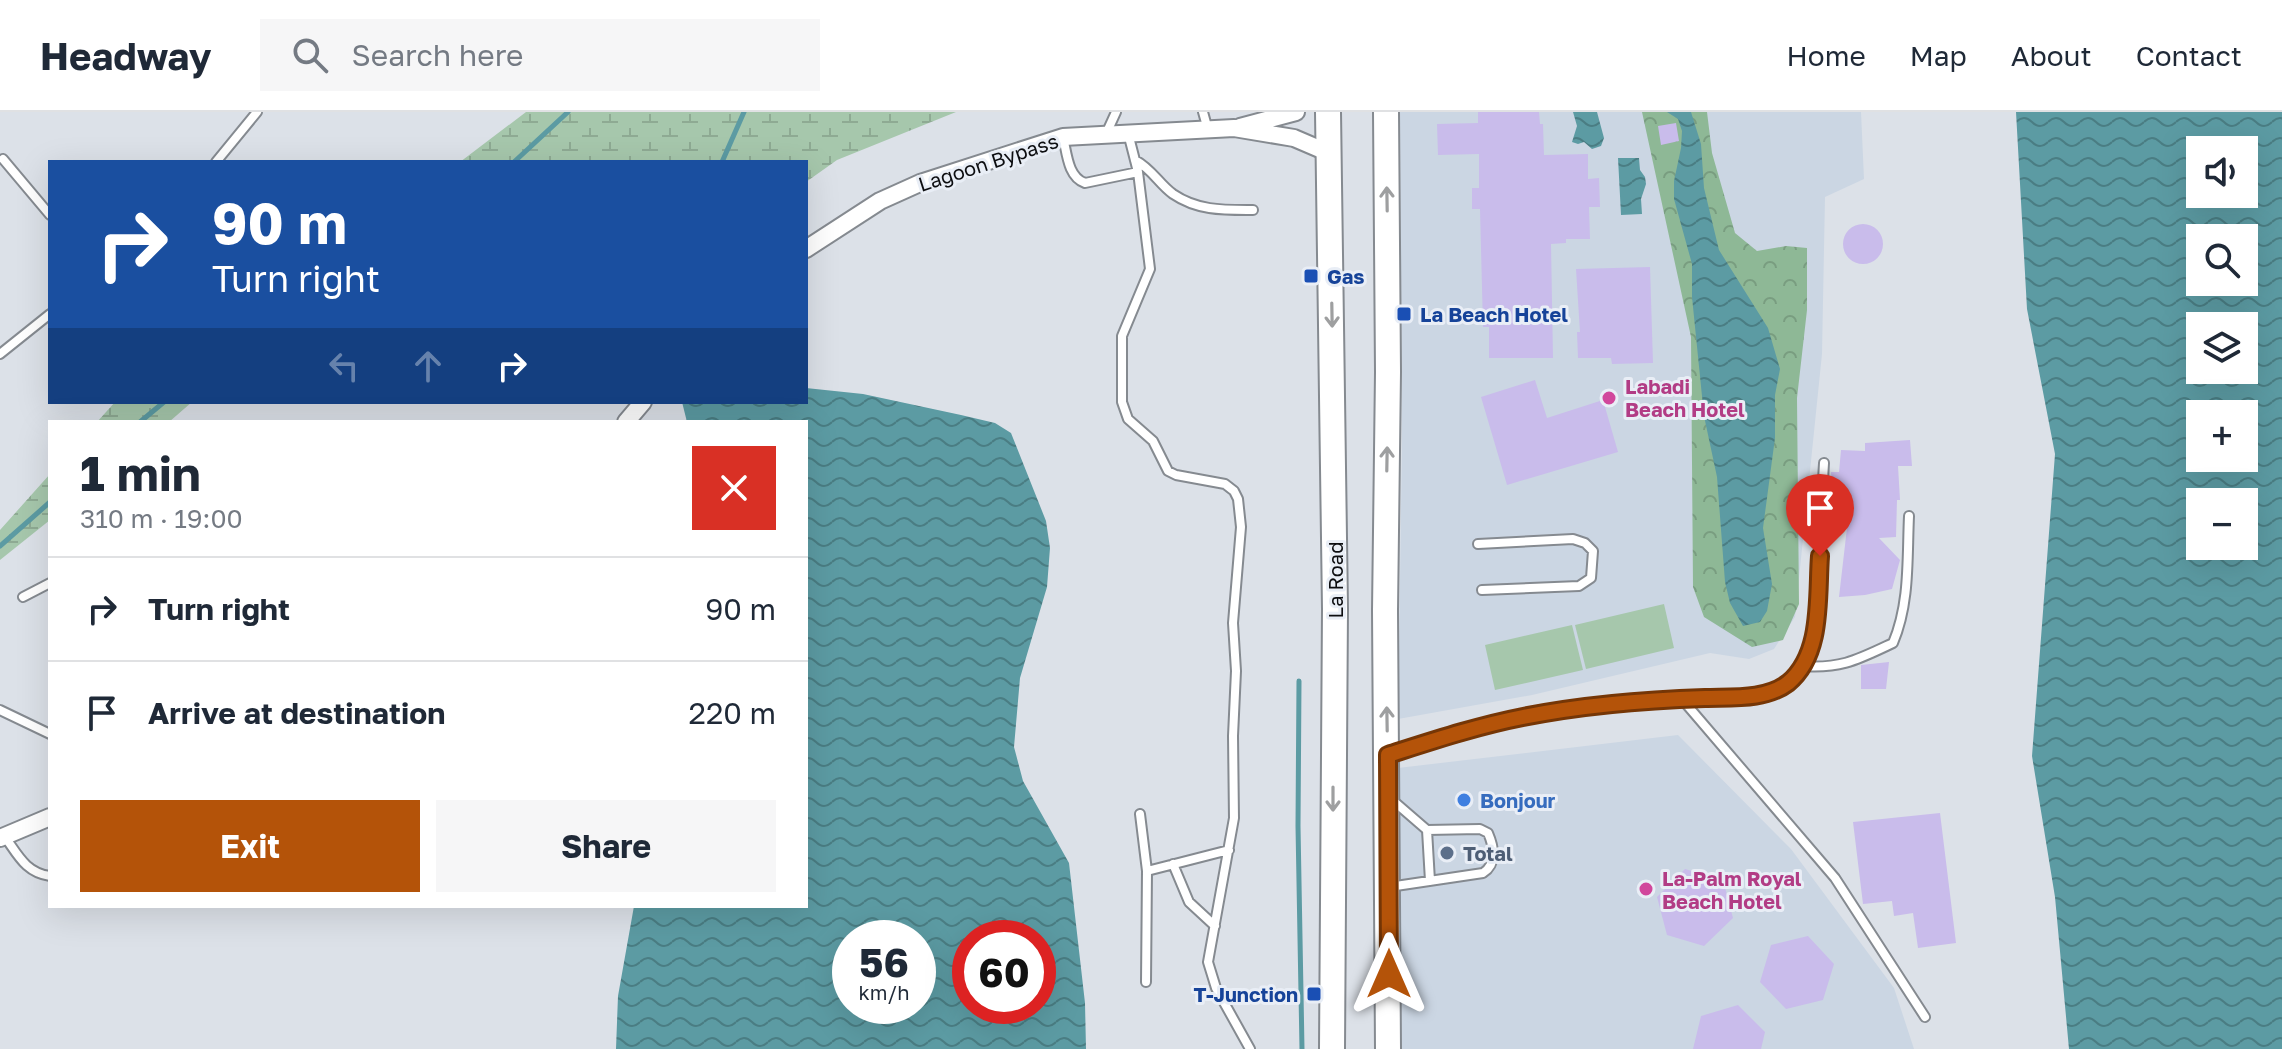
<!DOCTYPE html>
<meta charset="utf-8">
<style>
:root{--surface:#fff;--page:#f6f6f7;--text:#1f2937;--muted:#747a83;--line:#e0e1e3;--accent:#b45309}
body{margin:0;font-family:"Golos Text",sans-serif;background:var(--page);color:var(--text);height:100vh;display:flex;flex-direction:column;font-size:30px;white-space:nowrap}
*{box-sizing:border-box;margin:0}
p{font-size:26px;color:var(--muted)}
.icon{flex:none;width:44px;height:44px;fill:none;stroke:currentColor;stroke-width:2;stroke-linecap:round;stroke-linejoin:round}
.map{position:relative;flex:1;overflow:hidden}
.side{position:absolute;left:48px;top:308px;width:760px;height:488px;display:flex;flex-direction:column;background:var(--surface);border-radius:0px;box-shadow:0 8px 32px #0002}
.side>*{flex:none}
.hud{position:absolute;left:48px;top:48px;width:760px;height:244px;border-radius:0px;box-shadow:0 8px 32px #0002;background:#1a4fa0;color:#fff;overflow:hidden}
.fabs{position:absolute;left:2186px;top:24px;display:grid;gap:16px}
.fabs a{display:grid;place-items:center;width:72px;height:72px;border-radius:0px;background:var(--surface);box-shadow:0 8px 32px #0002;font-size:40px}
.speed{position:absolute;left:832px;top:808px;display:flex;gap:16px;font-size:40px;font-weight:700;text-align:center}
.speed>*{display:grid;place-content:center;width:104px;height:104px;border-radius:50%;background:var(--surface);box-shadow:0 8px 32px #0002;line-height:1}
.speed small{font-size:20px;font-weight:400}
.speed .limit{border:12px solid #d22;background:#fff;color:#111}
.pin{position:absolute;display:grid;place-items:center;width:68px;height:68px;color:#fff;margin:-82px -34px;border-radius:50% 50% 50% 0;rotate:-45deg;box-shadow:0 0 8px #0007}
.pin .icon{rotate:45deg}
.me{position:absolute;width:88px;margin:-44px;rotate:0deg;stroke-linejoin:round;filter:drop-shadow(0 0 6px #0008)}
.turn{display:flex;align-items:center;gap:28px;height:168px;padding:0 32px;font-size:36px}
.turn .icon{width:104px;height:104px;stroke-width:2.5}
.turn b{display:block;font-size:56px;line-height:68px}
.lanes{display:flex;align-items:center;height:76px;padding:0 32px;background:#0003;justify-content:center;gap:40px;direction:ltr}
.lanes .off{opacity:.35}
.round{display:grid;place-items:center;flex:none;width:84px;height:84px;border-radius:0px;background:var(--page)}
.overview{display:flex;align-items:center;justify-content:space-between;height:136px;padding:0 32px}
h1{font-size:48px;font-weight:700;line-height:60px}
.button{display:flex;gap:16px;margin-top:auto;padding:16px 32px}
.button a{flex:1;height:92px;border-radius:0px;background:var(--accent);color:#fff;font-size:32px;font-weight:700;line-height:92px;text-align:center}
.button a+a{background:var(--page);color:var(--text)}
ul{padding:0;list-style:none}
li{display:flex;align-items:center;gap:24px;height:104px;padding:0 32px;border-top:2px solid var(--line)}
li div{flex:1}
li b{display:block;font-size:30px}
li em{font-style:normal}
header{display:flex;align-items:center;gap:48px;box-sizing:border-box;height:112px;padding:0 40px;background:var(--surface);border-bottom:2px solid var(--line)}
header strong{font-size:38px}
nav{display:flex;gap:44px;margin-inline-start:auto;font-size:28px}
.search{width:560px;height:72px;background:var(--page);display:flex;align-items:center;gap:20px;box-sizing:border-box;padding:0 28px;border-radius:0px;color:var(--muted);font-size:30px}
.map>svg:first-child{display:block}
.built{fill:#cbd6e3}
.forest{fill:url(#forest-crowns)}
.wetland{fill:url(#wetland-marsh)}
.park{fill:#a6c7ac}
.water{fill:url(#water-waves);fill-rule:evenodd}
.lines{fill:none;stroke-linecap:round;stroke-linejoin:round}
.stream{stroke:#5c9ba3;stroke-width:5}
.building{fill:#c9bceb}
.lane-casing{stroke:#858a90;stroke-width:12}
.street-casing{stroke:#858a90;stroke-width:20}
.primary-casing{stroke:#858a90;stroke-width:28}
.lane{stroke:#fff;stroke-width:8}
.street{stroke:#fff;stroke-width:16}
.primary{stroke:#fff;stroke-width:24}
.oneway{stroke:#9e9fa0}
.route-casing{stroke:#753606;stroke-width:20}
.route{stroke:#b45309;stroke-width:14}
.transit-dot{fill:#1a4fb4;stroke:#e9eef6;stroke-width:3}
.hotel-dot{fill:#d1479c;stroke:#e9eef6;stroke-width:3}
.shop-dot{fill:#3f7fe0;stroke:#e9eef6;stroke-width:3}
.service-dot{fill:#5c6f8a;stroke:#e9eef6;stroke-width:3}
.labels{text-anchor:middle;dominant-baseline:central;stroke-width:6;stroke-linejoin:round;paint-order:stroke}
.street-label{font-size:20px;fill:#0d0e11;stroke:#e9eef6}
.transit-label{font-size:20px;font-weight:bold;fill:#164399;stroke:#e9eef6;text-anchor:start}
.hotel-label{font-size:20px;font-weight:bold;fill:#b23c85;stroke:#e9eef6;text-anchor:start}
.shop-label{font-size:20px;font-weight:bold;fill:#366cbe;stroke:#e9eef6;text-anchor:start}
.service-label{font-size:20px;font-weight:bold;fill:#4e5e75;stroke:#e9eef6;text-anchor:start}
</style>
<header>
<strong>Headway</strong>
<div class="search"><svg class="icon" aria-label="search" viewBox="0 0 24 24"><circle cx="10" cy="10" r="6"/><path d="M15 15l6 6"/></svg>Search here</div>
<nav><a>Home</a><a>Map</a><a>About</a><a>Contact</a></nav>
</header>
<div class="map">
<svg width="2282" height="937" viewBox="0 0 2282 937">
<defs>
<pattern id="forest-crowns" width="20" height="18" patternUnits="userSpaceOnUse" patternTransform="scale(2)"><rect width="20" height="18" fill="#8eb896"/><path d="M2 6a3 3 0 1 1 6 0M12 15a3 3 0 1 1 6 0" fill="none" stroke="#799d80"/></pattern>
<pattern id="wetland-marsh" width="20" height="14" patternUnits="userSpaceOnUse" patternTransform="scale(2)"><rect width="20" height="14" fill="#a6c7ac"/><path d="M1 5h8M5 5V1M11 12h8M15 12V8" fill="none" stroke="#8eaa93"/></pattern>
<pattern id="water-waves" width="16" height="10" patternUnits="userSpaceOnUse" patternTransform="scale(2)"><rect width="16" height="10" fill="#5c9ba3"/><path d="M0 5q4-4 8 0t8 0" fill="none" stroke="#4a7d83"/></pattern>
</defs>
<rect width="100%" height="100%" fill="#dce1e8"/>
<path class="built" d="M1400,0H1861L1864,67L1825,85L1822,242L1795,505L1774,537L1749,547L1710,541L1532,583L1398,607L1402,330Z
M1678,623L1791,737L1894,876L1914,937H1400L1398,656Z"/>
<path class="forest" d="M1642,0H1707L1712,41L1735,121L1757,139L1786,134L1807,136V198L1797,286L1799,492L1783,528L1752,535L1704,505L1693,475L1691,225Z"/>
<path class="wetland" d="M526,0H956L837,48L806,70V50H460Z
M115,290H192L169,310H97Z
M50,362V408L0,448V418Z"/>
<path class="park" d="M1664,492L1674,536L1586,557L1575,513Z
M1572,513L1583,558L1495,578L1485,533Z"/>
<path class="water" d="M1573,0H1597L1604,26L1601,34L1592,37L1584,30L1578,32L1572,30L1577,14Z
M1667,0H1691L1701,32L1704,76L1719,138L1768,216L1780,257L1775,283V326L1763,416L1772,472L1767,499L1760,510L1743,514L1730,491L1725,470L1717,365L1704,304L1692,185V152L1674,87V69L1681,36L1682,19L1678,7Z
M2016,0H2282V937H2069L2055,785L2032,644L2055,342L2027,197ZM2244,38V82H2200V38ZM2244,126V170H2200V126ZM2200,214H2244V258H2200ZM2244,302V346H2200V302ZM2244,390V434H2200V390Z
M1618,46H1639L1640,58L1645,65L1646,72L1641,87L1642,102L1621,103Z
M806,276L863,282L961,303L995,311L1011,321L1046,409L1050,436L1047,475L1020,566L1014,635L1023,669L1069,751L1085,891L1086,937H616L618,884L634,794H806V310H687L682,290H806ZM850,826H918V894H850ZM970,826H1038V894H970Z"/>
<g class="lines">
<path class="stream" d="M514,50L568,0
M722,50L744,0
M140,310L164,290
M0,434L50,390
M1299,569L1298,714L1302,937"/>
</g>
<path class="building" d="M1478,0H1539L1540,12H1543L1544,43L1588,42V67L1599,66L1600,95H1589L1590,127H1566V131L1551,132L1553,246H1489V215H1483L1480,97H1472V76H1479V42L1438,43L1437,12L1478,11Z
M1676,11L1679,29L1661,33L1658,14Z
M1843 132a20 20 0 1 1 40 0a20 20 0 1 1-40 0Z
M1650,155L1653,251L1612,252L1611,246H1578L1577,220H1580L1576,157Z
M1535,268L1547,306L1603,288L1618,340L1507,373L1481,285Z
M1910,328L1912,354H1898L1900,388H1897L1896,425L1879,426L1900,448L1892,477L1865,483L1839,485L1850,390H1842L1843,381L1832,380L1831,360H1839L1841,338L1865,339V331Z
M1889,550L1886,577H1861V553Z
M1940,701L1956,831L1918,836L1913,801L1894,804L1892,789L1863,792L1853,710Z
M1685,757L1723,768L1733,806L1704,834L1667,823L1657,785Z
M1808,824L1834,852L1823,888L1786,897L1760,870L1771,833Z
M1738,893L1765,920L1761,937H1693L1701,904Z"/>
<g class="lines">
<g class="lane-casing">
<path id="lane" d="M1203,0L1208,18
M1128,21L1138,60L1150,157L1122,224V290L1128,307L1153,329L1168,359L1176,363L1225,372L1234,379L1238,387L1241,415L1233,511L1236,559L1233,624L1234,706L1208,850L1216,876L1250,937
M1106,22L1116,0
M1063,25C1067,42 1068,65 1085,71L1138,60
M3,47L50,103
M1135,48C1152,57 1159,72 1173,82C1198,99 1224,98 1253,98
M216,50L257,0
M0,242L50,202
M1478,432L1573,427L1585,431L1593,439L1591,466L1579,474L1482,478
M23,485L50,471
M1801,554C1841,557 1857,548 1893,531C1910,491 1907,447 1909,404
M1681,586L1835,766L1925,905
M0,598L50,622
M1388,643C1470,618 1553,594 1639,588C1682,584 1738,593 1778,577C1799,568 1809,543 1814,523L1824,351
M1140,702L1147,759L1229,738
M1427,718L1430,769
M5,725C18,743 26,761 50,764
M1173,752L1189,790L1215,814
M1389,775L1483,761C1497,752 1494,735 1488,721L1480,717L1427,718L1390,686
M1146,870L1147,759"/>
</g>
<g class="street-casing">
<path id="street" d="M1240,15L1296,0
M806,137L880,89L920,71L1063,25L1234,16L1294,26L1329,41
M626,310L643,290
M0,726L50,705"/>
</g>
<g class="primary-casing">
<path id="primary" d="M1328,0L1335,497L1332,937
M1386,0L1388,260L1385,499L1388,937"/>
</g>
<use href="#lane" class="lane"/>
<use href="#street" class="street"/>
<use href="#primary" class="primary"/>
</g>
<defs><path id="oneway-shaft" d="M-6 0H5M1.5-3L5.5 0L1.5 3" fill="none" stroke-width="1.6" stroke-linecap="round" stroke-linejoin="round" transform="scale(2)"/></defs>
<g class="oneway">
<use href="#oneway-shaft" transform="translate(1387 87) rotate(-91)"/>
<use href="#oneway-shaft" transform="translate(1332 203) rotate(89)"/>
<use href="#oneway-shaft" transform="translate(1387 347) rotate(-89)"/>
<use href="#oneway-shaft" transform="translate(1387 607) rotate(-91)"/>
<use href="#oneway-shaft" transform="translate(1333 687) rotate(90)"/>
</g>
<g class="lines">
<g class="route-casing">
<path id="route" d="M1389,862L1388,643C1432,629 1477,614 1523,605C1583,593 1644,588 1705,586C1732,585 1766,588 1788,571C1823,542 1817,485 1820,444"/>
</g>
<use href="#route" class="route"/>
</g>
<g class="transit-dot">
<rect x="1303" y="156" width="16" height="16" rx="4"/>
<rect x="1396" y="194" width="16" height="16" rx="4"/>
<rect x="1306" y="874" width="16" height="16" rx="4"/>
</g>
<g class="hotel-dot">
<circle cx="1609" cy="286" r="8"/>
<circle cx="1646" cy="777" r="8"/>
</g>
<circle class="shop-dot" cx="1464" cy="688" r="8"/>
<circle class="service-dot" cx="1447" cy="741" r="8"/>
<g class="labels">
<g class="street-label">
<text transform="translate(988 50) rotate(-18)">Lagoon Bypass</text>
<text transform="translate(1335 468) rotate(-90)">La Road</text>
</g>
<g class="transit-label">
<text x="1327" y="164">Gas</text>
<text x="1420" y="202">La Beach Hotel</text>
<text x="1298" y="882" text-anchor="end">T-Junction</text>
</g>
<g class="hotel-label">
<text x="1625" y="274">Labadi<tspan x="1625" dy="23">Beach Hotel</tspan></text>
<text x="1662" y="766">La-Palm Royal<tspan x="1662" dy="23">Beach Hotel</tspan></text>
</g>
<g class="shop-label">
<text x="1480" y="688">Bonjour</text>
</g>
<g class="service-label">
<text x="1463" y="741">Total</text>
</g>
</g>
</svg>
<div class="fabs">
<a><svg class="icon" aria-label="sound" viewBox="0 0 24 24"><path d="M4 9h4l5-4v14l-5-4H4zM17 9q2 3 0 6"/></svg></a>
<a><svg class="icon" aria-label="search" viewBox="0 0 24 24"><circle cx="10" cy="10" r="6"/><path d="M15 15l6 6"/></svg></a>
<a><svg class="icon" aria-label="layers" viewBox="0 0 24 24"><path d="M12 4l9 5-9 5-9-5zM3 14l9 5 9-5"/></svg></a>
<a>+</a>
<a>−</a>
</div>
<div class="speed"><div>56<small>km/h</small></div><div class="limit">60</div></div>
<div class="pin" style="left:1820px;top:444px;background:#d93025"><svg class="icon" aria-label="arrive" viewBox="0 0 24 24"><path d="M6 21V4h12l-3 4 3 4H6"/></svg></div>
<svg class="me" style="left:1389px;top:862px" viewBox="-20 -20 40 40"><path d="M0-17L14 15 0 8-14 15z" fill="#b45309" stroke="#fff" stroke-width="4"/></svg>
<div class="hud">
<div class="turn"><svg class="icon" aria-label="right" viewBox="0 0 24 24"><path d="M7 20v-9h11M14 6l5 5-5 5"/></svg><div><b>90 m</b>Turn right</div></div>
<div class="lanes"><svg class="icon off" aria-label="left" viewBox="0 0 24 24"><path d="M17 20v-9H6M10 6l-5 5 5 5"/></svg><svg class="icon off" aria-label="ahead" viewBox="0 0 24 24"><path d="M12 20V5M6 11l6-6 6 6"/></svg><svg class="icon" aria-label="right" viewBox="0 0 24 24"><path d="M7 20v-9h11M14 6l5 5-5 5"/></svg></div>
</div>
<section class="side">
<div class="overview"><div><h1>1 min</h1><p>310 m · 19:00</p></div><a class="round" style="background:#d93025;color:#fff"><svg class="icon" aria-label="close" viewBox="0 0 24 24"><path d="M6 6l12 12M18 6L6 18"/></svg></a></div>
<ul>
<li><svg class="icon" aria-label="right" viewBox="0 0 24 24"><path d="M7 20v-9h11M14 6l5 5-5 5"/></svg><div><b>Turn right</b></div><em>90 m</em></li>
<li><svg class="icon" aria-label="arrive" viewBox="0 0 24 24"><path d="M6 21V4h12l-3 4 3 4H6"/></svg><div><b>Arrive at destination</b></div><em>220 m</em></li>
</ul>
<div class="button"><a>Exit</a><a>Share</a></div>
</section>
</div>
